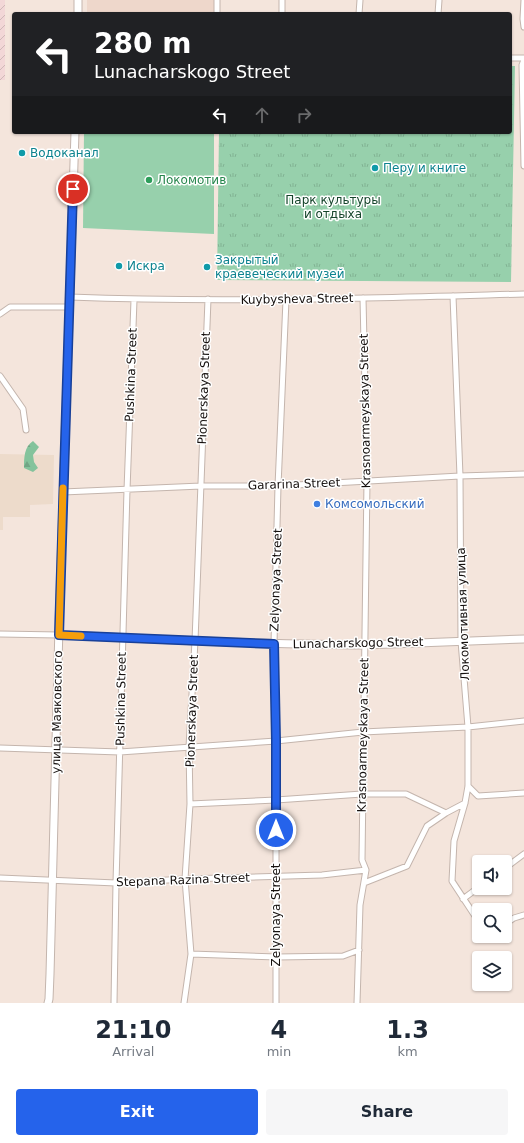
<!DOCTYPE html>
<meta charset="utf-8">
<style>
:root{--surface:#fff;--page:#f6f6f7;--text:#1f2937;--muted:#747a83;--accent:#2563eb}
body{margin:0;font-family:"DejaVu Sans",sans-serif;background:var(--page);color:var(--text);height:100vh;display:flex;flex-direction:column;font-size:15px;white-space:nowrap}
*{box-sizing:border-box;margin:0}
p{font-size:13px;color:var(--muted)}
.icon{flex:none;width:22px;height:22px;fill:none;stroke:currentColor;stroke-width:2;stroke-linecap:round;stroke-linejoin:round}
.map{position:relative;height:1003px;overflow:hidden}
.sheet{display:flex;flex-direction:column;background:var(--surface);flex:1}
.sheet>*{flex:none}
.guide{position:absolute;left:12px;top:12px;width:500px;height:122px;border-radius:4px;box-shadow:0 1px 3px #0004;background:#202124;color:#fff;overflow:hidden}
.buttons{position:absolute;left:472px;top:855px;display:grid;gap:8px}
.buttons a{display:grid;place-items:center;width:40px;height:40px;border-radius:4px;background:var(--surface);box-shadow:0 1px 3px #0004;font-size:20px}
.pin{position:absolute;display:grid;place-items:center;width:34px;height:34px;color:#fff;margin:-17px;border:2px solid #fff;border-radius:50%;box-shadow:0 1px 4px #0007}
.me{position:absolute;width:44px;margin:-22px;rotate:0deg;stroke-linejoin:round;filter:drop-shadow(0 0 3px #0008)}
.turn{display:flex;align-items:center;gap:14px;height:84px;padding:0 16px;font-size:18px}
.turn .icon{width:52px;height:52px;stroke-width:2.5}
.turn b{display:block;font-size:28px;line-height:34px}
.lanes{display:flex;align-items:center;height:38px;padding:0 16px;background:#0003;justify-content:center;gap:20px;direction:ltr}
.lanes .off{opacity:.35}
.eta{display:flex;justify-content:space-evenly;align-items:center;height:68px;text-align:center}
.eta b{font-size:24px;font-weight:600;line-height:28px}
.button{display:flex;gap:8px;margin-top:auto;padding:8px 16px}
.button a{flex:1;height:46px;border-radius:4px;background:var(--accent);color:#fff;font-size:16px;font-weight:600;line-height:46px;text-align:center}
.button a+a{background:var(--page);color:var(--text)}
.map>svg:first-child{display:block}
.built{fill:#eed7cb}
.industrial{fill:url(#industrial-furrows)}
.education{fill:#eddbcb}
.forest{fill:url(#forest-firs)}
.park{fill:url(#park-tufts)}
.pitch{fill:#97d0ac}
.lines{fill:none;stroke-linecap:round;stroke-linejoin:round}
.street-casing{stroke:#c4b5ad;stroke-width:7}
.secondary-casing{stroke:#c4b5ad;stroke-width:9}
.street{stroke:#fff;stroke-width:5}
.secondary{stroke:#fff;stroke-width:7}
.route-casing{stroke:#184099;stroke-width:10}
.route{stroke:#2563eb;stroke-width:7}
.slow{stroke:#f59e0b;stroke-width:7}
.culture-dot{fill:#0f9aa8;stroke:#fff;stroke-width:1.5}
.leisure-dot{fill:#2e9e5b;stroke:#fff;stroke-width:1.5}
.shop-dot{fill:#3f7fe0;stroke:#fff;stroke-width:1.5}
.labels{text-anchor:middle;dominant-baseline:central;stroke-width:3;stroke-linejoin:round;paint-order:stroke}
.culture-label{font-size:12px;fill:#0d838f;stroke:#fff;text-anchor:start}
.leisure-label{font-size:12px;fill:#27864d;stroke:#fff;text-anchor:start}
.park-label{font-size:12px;fill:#15452b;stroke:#fff}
.street-label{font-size:12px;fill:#15100e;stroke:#fff}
.shop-label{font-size:12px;fill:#366cbe;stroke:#fff;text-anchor:start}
</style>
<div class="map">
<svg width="524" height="1003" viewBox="0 0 524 1003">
<defs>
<pattern id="industrial-furrows" width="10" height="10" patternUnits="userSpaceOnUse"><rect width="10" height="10" fill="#f2d7d7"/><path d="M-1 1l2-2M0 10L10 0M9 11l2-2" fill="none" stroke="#cfb8b7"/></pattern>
<pattern id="forest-firs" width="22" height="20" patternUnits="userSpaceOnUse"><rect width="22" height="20" fill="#84c39c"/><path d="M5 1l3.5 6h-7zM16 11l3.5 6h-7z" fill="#71a685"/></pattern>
<pattern id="park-tufts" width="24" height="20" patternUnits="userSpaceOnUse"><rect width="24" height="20" fill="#97d0ac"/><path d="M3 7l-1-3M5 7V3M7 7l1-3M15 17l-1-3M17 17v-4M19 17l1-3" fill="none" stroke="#81b293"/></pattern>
</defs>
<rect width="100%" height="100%" fill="#f4e5dc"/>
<path class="built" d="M87,0H214L215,14H87Z"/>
<path class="industrial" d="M0,0H5V80H0Z"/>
<path class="education" d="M0,454L54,455L53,504L30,505V517H3V530H0Z"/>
<path class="forest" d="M33,441L39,447L33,455L34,462L38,468L33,472L24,468C24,458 24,447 33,441Z"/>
<path class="park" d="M510,66H515L511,282L217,280L219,132H510Z"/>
<path class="pitch" d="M84,132H214V234L83,228Z"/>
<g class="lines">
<g class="street-casing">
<path id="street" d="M524,0L523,19L524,27
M217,14V0
M282,14V0
M359,14L360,0
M438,14L439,0
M510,58H524
M524,60L522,65L524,166
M453,296L460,476L461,641L468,727V786L465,803L454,841L452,881L479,922
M70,297C221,303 373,298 524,294
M0,314L10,307H69
M0,376L23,409L26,430
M63,492L201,486H278L460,476L524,474
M0,634L59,635
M0,748L120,752L276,741L363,732L468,727L524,721
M468,786L478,796L524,793
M190,804L276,800L362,794H406L446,813L465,803
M505,868L524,854
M0,878L116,883L185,879L322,875L366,870
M364,883L407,866L427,826L446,813
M463,899L479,887
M505,924L514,918L524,915
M191,954L277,957L343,956L359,950
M114,1003L116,883L127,490L134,300
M184,1003L191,954L185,879L190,804L189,747L195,641L208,299
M276,1003V741L274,644L278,486L286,300
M357,1003L360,905L366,870L362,860L367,481L363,298"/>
</g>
<g class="secondary-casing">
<path id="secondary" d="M78,14V0
M59,635C161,639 263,645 365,645L524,639
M48,1003L49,999L50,974L59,626L75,132"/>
</g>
<use href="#street" class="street"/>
<use href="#secondary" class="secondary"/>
</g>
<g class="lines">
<g class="route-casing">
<path id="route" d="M73,189L59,635L274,644L276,741V830"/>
</g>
<use href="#route" class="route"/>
<path class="slow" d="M63,488L59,635L81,636"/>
</g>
<g class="culture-dot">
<circle cx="22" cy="153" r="4"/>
<circle cx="375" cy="168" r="4"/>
<circle cx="119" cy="266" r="4"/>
<circle cx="207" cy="267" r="4"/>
</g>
<circle class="leisure-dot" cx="149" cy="180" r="4"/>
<circle class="shop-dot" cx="317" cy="504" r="4"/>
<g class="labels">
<g class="culture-label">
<text x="30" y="153">Водоканал</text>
<text x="383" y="168">Перу и книге</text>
<text x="215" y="260">Закрытый<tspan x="215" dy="14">краевеческий музей</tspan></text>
<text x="127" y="266">Искра</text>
</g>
<g class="leisure-label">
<text x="157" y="180">Локомотив</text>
</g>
<g class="park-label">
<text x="333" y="200">Парк культуры<tspan x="333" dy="14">и отдыха</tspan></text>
</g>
<g class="street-label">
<text transform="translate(297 299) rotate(-1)">Kuybysheva Street</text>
<text transform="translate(131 375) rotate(-88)">Pushkina Street</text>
<text transform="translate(204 388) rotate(-88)">Pionerskaya Street</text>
<text transform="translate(365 411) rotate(-91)">Krasnoarmeyskaya Street</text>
<text transform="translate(294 484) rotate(-2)">Gararina Street</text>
<text transform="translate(276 580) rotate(-88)">Zelyonaya Street</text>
<text transform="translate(463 614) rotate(-92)">Локомотивная улица</text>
<text transform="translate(358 643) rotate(-1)">Lunacharskogo Street</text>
<text transform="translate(121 699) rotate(-89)">Pushkina Street</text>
<text transform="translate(192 711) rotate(-88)">Pionerskaya Street</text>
<text transform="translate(57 712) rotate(-89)">улица Маяковского</text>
<text transform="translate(363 735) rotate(-89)">Krasnoarmeyskaya Street</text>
<text transform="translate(183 880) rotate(-2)">Stepana Razina Street</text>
<text transform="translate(276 915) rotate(-90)">Zelyonaya Street</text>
</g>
<g class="shop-label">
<text x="325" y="504">Комсомольский</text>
</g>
</g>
</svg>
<div class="buttons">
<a><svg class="icon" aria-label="sound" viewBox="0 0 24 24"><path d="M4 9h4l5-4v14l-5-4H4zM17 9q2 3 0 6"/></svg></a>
<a><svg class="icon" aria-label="search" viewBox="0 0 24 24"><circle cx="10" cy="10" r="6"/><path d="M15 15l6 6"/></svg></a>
<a><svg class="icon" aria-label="layers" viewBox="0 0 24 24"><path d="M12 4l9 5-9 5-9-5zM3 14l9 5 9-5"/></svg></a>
</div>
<div class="pin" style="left:73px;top:189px;background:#d93025"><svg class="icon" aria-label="arrive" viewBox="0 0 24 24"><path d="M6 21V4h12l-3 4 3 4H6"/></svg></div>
<svg class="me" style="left:276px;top:830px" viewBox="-20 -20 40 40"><circle r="17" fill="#2563eb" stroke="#fff" stroke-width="3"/><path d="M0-11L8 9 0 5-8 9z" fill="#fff"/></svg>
<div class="guide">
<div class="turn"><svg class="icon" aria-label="left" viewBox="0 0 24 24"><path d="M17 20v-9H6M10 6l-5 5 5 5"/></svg><div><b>280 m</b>Lunacharskogo Street</div></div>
<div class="lanes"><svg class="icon" aria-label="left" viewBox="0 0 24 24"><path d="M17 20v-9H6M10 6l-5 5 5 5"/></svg><svg class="icon off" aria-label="ahead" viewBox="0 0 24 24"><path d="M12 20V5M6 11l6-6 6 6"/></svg><svg class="icon off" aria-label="right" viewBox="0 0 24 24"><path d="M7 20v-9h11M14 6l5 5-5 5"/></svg></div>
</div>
</div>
<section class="sheet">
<div class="eta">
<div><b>21:10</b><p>Arrival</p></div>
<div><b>4</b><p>min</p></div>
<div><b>1.3</b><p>km</p></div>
</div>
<div class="button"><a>Exit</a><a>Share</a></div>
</section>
